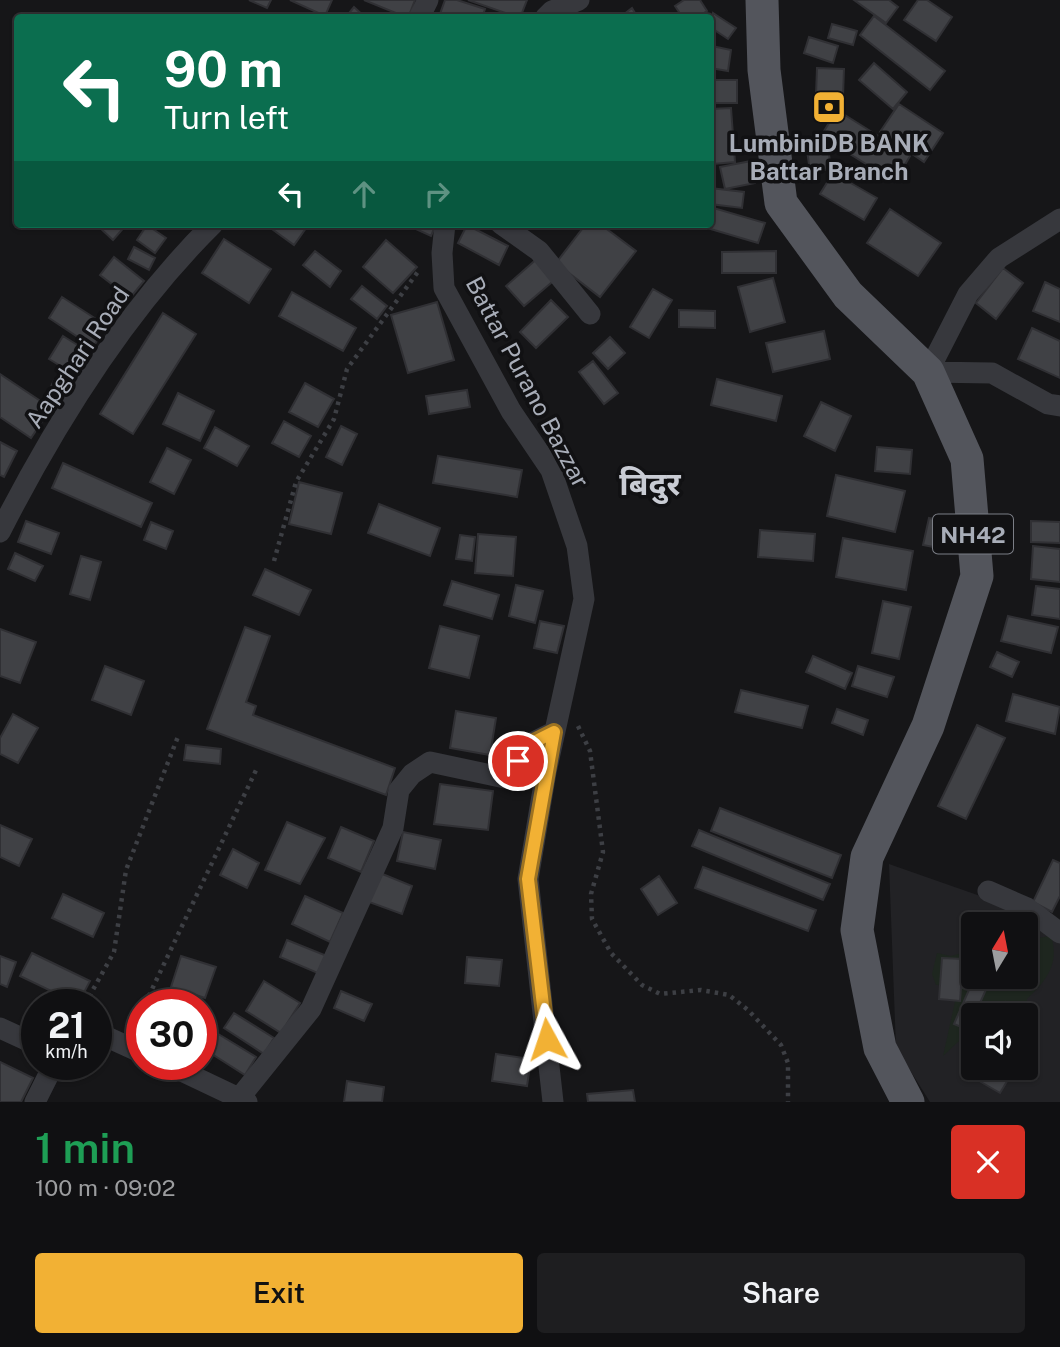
<!DOCTYPE html>
<meta charset="utf-8">
<style>
:root{--surface:#101012;--page:#1e1e20;--text:#f1f3f6;--muted:#9c9d9f;--line:#303032;--accent:#f2b134}
body{margin:0;font-family:"Public Sans","Noto Sans Devanagari",sans-serif;background:var(--page);color:var(--text);height:100vh;display:flex;flex-direction:column;font-size:26px;white-space:nowrap}
*{box-sizing:border-box;margin:0}
p{font-size:23px;color:var(--muted)}
.icon{flex:none;width:38px;height:38px;fill:none;stroke:currentColor;stroke-width:2;stroke-linecap:round;stroke-linejoin:round}
.map{position:relative;height:1102px;overflow:hidden}
.side{display:flex;flex-direction:column;background:var(--surface);flex:1}
.side>*{flex:none}
.banner{position:absolute;left:14px;top:14px;width:700px;height:214px;border-radius:7px;box-shadow:0 2px 5px #0004,0 0 0 2px var(--line);background:#0b6e4f;color:#fff;overflow:hidden}
.needle{width:46px;rotate:10deg}
.buttons{position:absolute;left:961px;top:912px;display:grid;gap:14px}
.buttons a{display:grid;place-items:center;width:77px;height:77px;border-radius:7px;background:var(--surface);box-shadow:0 2px 5px #0004,0 0 0 2px var(--line);font-size:35px}
.speed{position:absolute;left:21px;top:989px;display:flex;gap:14px;font-size:35px;font-weight:700;text-align:center}
.speed>*{display:grid;place-content:center;width:91px;height:91px;border-radius:50%;background:var(--surface);box-shadow:0 2px 5px #0004,0 0 0 2px var(--line);line-height:1}
.speed small{font-size:18px;font-weight:400}
.speed .limit{border:10px solid #d22;background:#fff;color:#111}
.pin{position:absolute;display:grid;place-items:center;width:60px;height:60px;color:#fff;margin:-30px;border:4px solid #fff;border-radius:50%;box-shadow:0 2px 7px #0007}
.me{position:absolute;width:77px;margin:-38px;rotate:355deg;stroke-linejoin:round;filter:drop-shadow(0 0 5px #0008)}
.turn{display:flex;align-items:center;gap:24px;height:147px;padding:0 35px;font-size:32px}
.turn .icon{width:91px;height:91px;stroke-width:2.5}
.turn b{display:block;font-size:49px;line-height:60px}
.lanes{display:flex;align-items:center;height:66px;padding:0 35px;background:#0003;justify-content:center;gap:35px;direction:ltr}
.lanes .off{opacity:.35}
.round{display:grid;place-items:center;flex:none;width:74px;height:74px;border-radius:7px;background:var(--page)}
.headline{display:flex;align-items:center;justify-content:space-between;height:119px;padding:0 35px}
h1{font-size:42px;font-weight:600;line-height:52px;color:#1e9e55}
.cta{display:flex;gap:14px;margin-top:auto;padding:14px 35px}
.cta a{flex:1;height:80px;border-radius:7px;background:var(--accent);color:#111;font-size:28px;font-weight:600;line-height:80px;text-align:center}
.cta a+a{background:var(--page);color:var(--text)}
.map>svg:first-child{display:block}
.built{fill:#222225;fill-rule:evenodd}
.green{fill:#1e261f}
.building{fill:#404145;stroke:#303034;stroke-width:2}
.lines{fill:none;stroke-linecap:round;stroke-linejoin:round}
.path{stroke:#3d3f44;stroke-width:4.5;stroke-dasharray:3.5 5;stroke-linecap:butt}
.minor{stroke:#37383d;stroke-width:21}
.primary{stroke:#53555c;stroke-width:33}
.route-casing{stroke:#9d7322;stroke-width:18}
.route{stroke:#f2b134;stroke-width:12}
.labels{text-anchor:middle;dominant-baseline:central;stroke-width:7;stroke-linejoin:round;paint-order:stroke}
.shield{fill:#111113;stroke:#7b7e86;stroke-width:2}
.shield-label{font-size:23px;font-weight:bold;fill:#a8adb8}
.poi-label{font-size:24px;font-weight:bold;fill:#a8adb8;stroke:#111113}
.street-label{font-size:24px;fill:#a8adb8;stroke:#111113}
.district-label{font-size:32px;font-weight:bold;fill:#c9ccd4;stroke:#111113}
</style>
<div class="map">
<svg width="1060" height="1102" viewBox="0 0 1060 1102">
<rect width="100%" height="100%" fill="#161618"/>
<path class="built" d="M889,864L1060,924V1102H930L896,1048ZM973,924H1026V976H973ZM973,1015H1026V1068H973Z"/>
<path class="green" d="M1033,926L1038,938L1051,936C1060,964 1046,981 1027,999V1038L1026,1015H973V1028L943,1056L956,997L962,990L958,983L936,985L932,974L937,953L951,956L973,950V976H1026V929Z"/>
<path class="building" d="M249,0H271L267,8Z
M290,0H332L325,16Z
M364,0H415L408,18Z
M445,0H457L485,9L482,18H450L440,14Z
M468,0H527L520,18Z
M684,0H700L707,11L696,18H683L675,6Z
M854,0H889L898,7L886,23Z
M918,0H927L952,17L936,41L904,20Z
M354,7L366,18H345Z
M632,8L638,18H619Z
M713,13L736,28L728,39L710,27Z
M874,16L945,71L930,90L860,35Z
M832,24L857,31L853,45L828,38Z
M809,37L838,46L833,63L804,53Z
M712,46L731,50L728,71L710,68Z
M874,63L907,92L893,109L859,80Z
M817,68L844,69L843,96L816,95Z
M714,80H737V103H713Z
M899,104L943,133L924,162L880,132Z
M731,108L735,162L713,164L710,109Z
M837,110L910,156L895,182L821,136Z
M828,147L831,169L810,172L807,150Z
M751,161L755,183L725,189L720,167Z
M833,173L877,198L864,220L820,194Z
M710,188L744,192L742,208L710,204Z
M710,207L765,223L758,243L697,225L710,224Z
M890,209L941,243L918,276L867,243Z
M103,224H127L113,240L100,228Z
M265,224H309L294,245Z
M405,224H436L431,236Z
M586,224H600L636,251L600,297L556,263Z
M147,225L166,238L155,253L137,240Z
M467,225L508,246L499,265L458,243Z
M224,239L271,269L249,303L202,273Z
M386,240L417,267L393,293L363,267Z
M134,247L155,258L149,270L128,259Z
M315,251L341,271L330,287L303,265Z
M776,251V273H722V252Z
M114,257L144,281L130,298L100,275Z
M539,257L558,277L524,306L506,286Z
M1003,268L1023,283L996,319L976,303Z
M773,278L785,322L750,332L738,287Z
M1045,282L1060,289V322L1033,311Z
M362,286L387,306L377,319L351,299Z
M653,289L672,300L649,338L630,327Z
M292,292L356,328L343,351L279,316Z
M62,297L107,326L93,347L49,318Z
M551,300L568,317L536,348L520,332Z
M437,302L454,360L408,373L391,315Z
M679,310L715,311V328L679,327Z
M163,313L196,334L133,434L100,414Z
M1032,328L1060,341V378L1018,359Z
M824,331L830,359L773,372L766,343Z
M63,336L87,351L74,374L49,359Z
M610,337L625,353L608,369L593,353Z
M593,361L618,393L604,404L579,372Z
M0,374L51,408L31,438L0,417Z
M717,379L782,396L776,421L711,405Z
M54,380L70,388L64,400L48,393Z
M305,383L334,399L318,427L289,412Z
M467,390L470,407L429,414L426,396Z
M178,393L214,411L200,441L163,424Z
M821,402L851,416L835,451L804,436Z
M284,421L311,436L299,457L272,443Z
M341,426L357,434L342,465L326,457Z
M215,427L249,446L237,466L204,448Z
M0,442L17,451L4,477L0,475Z
M877,447L912,450L910,474L875,471Z
M167,448L191,460L174,494L150,482Z
M438,456L522,470L517,497L433,483Z
M63,463L152,503L141,527L52,488Z
M836,475L905,491L895,532L827,516Z
M299,482L342,493L331,534L289,524Z
M379,504L440,528L430,556L368,533Z
M929,518L955,523L949,550L923,545Z
M26,521L59,533L51,554L18,542Z
M1031,521L1060,522V543L1031,542Z
M151,522L173,531L166,549L144,540Z
M760,530L815,534L813,561L758,557Z
M478,534L516,537L513,576L475,573Z
M460,535L475,537L472,561L456,559Z
M843,538L913,551L906,590L836,577Z
M1033,546L1060,549V582L1031,579Z
M15,553L43,566L35,581L8,569Z
M81,556L101,562L90,600L70,594Z
M265,569L311,590L299,615L253,595Z
M452,581L499,595L492,619L444,605Z
M516,585L543,591L535,623L509,616Z
M1036,586L1060,589V619L1032,615Z
M883,601L911,607L899,659L872,653Z
M1008,616L1058,627L1051,653L1001,641Z
M540,621L564,626L557,653L534,648Z
M440,626L479,636L469,678L429,668Z
M245,627L270,636L246,702L256,706L253,715L395,768L386,795L207,729Z
M0,629L36,642L20,683L0,676Z
M997,652L1019,662L1012,677L990,667Z
M813,656L852,673L845,689L806,672Z
M105,666L144,681L131,715L92,700Z
M858,666L894,677L887,697L852,686Z
M741,690L808,706L802,728L735,712Z
M1013,694L1060,707L1055,734L1006,721Z
M837,709L868,720L863,735L832,723Z
M456,711L496,718L490,755L450,748Z
M13,714L38,728L18,763L0,754V738Z
M977,725L1005,738L966,819L938,806Z
M186,745L221,749L220,764L184,760Z
M440,784L493,791L488,830L434,824Z
M720,808L841,855L832,878L711,831Z
M287,822L325,838L300,884L265,870Z
M0,825L32,839L19,866L0,857Z
M341,827L374,841L361,872L328,858Z
M699,830L830,884L823,900L692,846Z
M403,832L441,840L435,869L397,861Z
M233,849L259,863L247,888L220,875Z
M1053,860L1060,863V896L1052,912L1033,902Z
M703,867L816,910L808,931L695,888Z
M380,873L412,886L402,914L369,902Z
M659,876L677,903L658,915L641,889Z
M63,894L104,913L93,937L52,918Z
M305,896L343,913L330,942L292,924Z
M287,940L327,956L320,974L280,957Z
M1026,952L1034,954L1030,974L1026,973Z
M32,953L90,981L78,1004L20,976Z
M0,956L16,962L7,987L0,984Z
M181,956L216,967L205,998L171,987Z
M467,957L502,960L499,986L465,983Z
M942,958L963,959L960,1001L939,999Z
M975,976H992L968,1030L954,1024Z
M264,981L300,1003L281,1033L246,1011Z
M341,991L372,1004L364,1021L334,1008Z
M1006,1002L1029,1006L1026,1024V1015H1003Z
M234,1013L274,1038L264,1054L224,1028Z
M215,1032L256,1057L245,1075L204,1049Z
M496,1054L531,1059L527,1086L492,1081Z
M0,1062L33,1078L21,1102H0Z
M989,1068H1015L1000,1093L981,1082Z
M347,1081L384,1087L382,1102H344Z
M633,1090L635,1102H588L587,1094Z"/>
<g class="lines">
<path class="path" d="M274,561L296,482L334,419L347,369L420,269
M578,726L590,751L603,852L591,894L592,919L611,953L642,985L660,994L701,990L729,995L748,1010L781,1045L788,1063V1102
M85,1004L114,952L126,870L179,734
M145,1004L258,766
M133,1028L142,1010"/>
<path class="minor" d="M419,18L428,0
M545,18L552,11L579,0
M1060,219L999,258L968,294L928,372L992,373L1048,404L1060,406
M445,224L442,253L444,288L511,411L551,470L577,546L584,599L546,772L528,879L553,1102
M501,224L539,251L590,314
M0,532C56,422 125,311 213,224
M988,891L1027,908L1060,933
M0,1028L37,1045
M96,1032L142,1053
M167,1064L247,1102
M35,1102L54,1064
M236,1102L311,1009L393,828L399,790L412,774L430,762L505,778L530,744L554,732"/>
<path class="primary" d="M762,0L764,70L781,203L848,295L928,372L967,459L977,576L928,726L867,857L857,930L880,1048L908,1102"/>
</g>
<g class="lines">
<g class="route-casing">
<path id="route" d="M518,761L530,744L554,732L528,879L547,1039"/>
</g>
<use href="#route" class="route"/>
</g>
<defs>
<g id="bank-square" transform="scale(1.75)"><rect x="-9" y="-9" width="18" height="18" rx="4" fill="#f2b134" stroke="#111113"/><path d="M-6-4H6V4H-6ZM0-2.3a2.3 2.3 0 1 0 0 4.6a2.3 2.3 0 1 0 0-4.6Z" fill="#111"/></g>
</defs>
<g fill-rule="evenodd">
<use href="#bank-square" x="829" y="107"/>
</g>
<g class="labels">
<rect class="shield" x="933" y="514.5" width="80" height="39" rx="5"/>
<g class="shield-label">
<text x="973" y="534">NH42</text>
</g>
<g class="poi-label">
<text x="829" y="143">LumbiniDB BANK<tspan x="829" dy="28">Battar Branch</tspan></text>
</g>
<g class="street-label">
<text transform="translate(77 357) rotate(-56)">Aapghari Road</text>
<text transform="translate(528 382) rotate(62)">Battar Purano Bazzar</text>
</g>
<g class="district-label">
<text x="650" y="483">बिदुर</text>
</g>
</g>
</svg>
<div class="buttons">
<a><svg class="needle" viewBox="-14 -14 28 28"><path d="M0-13l5 13h-10z" fill="#e53935"/><path d="M0 13l5-13h-10z" fill="#9c9d9f"/></svg></a>
<a><svg class="icon" aria-label="sound" viewBox="0 0 24 24"><path d="M4 9h4l5-4v14l-5-4H4zM17 9q2 3 0 6"/></svg></a>
</div>
<div class="speed"><div>21<small>km/h</small></div><div class="limit">30</div></div>
<div class="pin" style="left:518px;top:761px;background:#d93025"><svg class="icon" aria-label="arrive" viewBox="0 0 24 24"><path d="M6 21V4h12l-3 4 3 4H6"/></svg></div>
<svg class="me" style="left:547px;top:1039px" viewBox="-20 -20 40 40"><path d="M0-17L14 15 0 8-14 15z" fill="#f2b134" stroke="#fff" stroke-width="4"/></svg>
<div class="banner">
<div class="turn"><svg class="icon" aria-label="left" viewBox="0 0 24 24"><path d="M17 20v-9H6M10 6l-5 5 5 5"/></svg><div><b>90 m</b>Turn left</div></div>
<div class="lanes"><svg class="icon" aria-label="left" viewBox="0 0 24 24"><path d="M17 20v-9H6M10 6l-5 5 5 5"/></svg><svg class="icon off" aria-label="ahead" viewBox="0 0 24 24"><path d="M12 20V5M6 11l6-6 6 6"/></svg><svg class="icon off" aria-label="right" viewBox="0 0 24 24"><path d="M7 20v-9h11M14 6l5 5-5 5"/></svg></div>
</div>
</div>
<section class="side">
<div class="headline"><div><h1>1 min</h1><p>100 m · 09:02</p></div><a class="round" style="background:#d93025;color:#fff"><svg class="icon" aria-label="close" viewBox="0 0 24 24"><path d="M6 6l12 12M18 6L6 18"/></svg></a></div>
<div class="cta"><a>Exit</a><a>Share</a></div>
</section>
